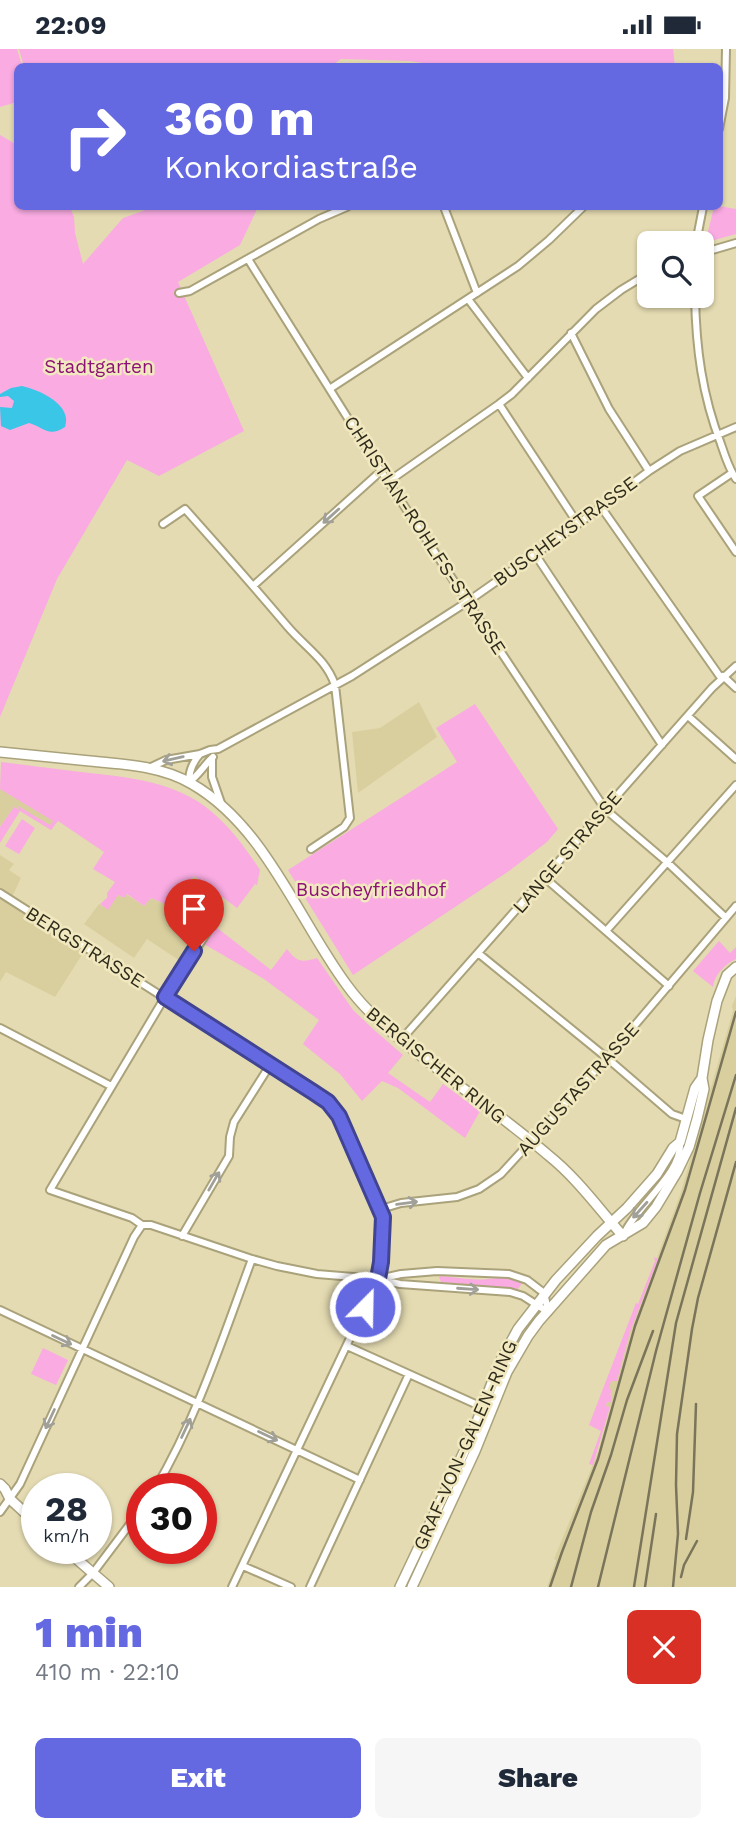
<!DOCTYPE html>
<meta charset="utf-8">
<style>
:root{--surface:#fff;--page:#f6f6f7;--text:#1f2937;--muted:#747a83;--accent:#6468e1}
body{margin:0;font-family:"Work Sans",sans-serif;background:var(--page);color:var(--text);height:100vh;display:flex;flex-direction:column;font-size:26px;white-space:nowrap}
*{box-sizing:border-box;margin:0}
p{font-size:23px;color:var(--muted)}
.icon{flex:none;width:38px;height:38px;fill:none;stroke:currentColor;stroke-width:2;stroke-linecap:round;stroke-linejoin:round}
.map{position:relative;height:1538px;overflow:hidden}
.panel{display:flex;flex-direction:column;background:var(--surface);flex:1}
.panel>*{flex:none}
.banner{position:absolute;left:14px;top:14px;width:709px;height:147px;border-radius:10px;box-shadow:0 2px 5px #0004;background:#6468e1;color:#fff;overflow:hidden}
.controls{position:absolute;left:637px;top:182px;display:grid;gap:14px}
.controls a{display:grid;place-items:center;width:77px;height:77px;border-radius:10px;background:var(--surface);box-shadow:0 2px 5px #0004;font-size:35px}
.speed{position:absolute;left:21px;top:1424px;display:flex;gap:14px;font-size:35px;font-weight:700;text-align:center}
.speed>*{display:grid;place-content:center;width:91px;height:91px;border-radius:50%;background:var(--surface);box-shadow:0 2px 5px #0004;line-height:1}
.speed small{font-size:18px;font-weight:400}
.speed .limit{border:10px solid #d22;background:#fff;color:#111}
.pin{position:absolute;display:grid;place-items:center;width:60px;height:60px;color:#fff;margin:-72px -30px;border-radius:50% 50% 50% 0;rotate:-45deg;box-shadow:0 0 7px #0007}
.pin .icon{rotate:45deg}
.me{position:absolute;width:77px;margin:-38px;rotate:23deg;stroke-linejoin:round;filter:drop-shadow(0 0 5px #0008)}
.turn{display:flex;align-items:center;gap:24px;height:147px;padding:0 35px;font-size:32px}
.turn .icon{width:91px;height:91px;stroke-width:2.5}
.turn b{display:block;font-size:49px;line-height:60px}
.round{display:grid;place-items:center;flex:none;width:74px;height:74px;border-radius:10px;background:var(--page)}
.overview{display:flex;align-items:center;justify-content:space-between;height:119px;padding:0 35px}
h1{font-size:42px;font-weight:800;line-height:52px;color:var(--accent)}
.cta{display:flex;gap:14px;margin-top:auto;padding:14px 35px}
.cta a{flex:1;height:80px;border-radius:10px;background:var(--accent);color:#fff;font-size:28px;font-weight:800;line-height:80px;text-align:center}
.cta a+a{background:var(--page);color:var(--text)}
.status{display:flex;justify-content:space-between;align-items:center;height:49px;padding:0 35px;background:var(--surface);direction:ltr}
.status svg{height:19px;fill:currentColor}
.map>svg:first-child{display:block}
.built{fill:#d9cf9e}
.green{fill:#f9abe2}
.water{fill:#3ac6e7}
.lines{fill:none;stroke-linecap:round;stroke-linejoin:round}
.street-casing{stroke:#aaa27b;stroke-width:10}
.secondary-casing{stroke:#aaa27b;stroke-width:12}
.street{stroke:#fff;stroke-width:6}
.secondary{stroke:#fff;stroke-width:9}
.rail{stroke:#7a745a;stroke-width:2.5}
.oneway{stroke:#a1a098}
.route-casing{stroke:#414492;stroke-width:18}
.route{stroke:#6468e1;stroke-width:12}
.labels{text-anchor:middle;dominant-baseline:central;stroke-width:5;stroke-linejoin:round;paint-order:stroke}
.park-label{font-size:19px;fill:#8e1177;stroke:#f1e8bf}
.street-label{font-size:19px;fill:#2e2b1b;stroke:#f1e8bf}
</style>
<div class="status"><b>22:09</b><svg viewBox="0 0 49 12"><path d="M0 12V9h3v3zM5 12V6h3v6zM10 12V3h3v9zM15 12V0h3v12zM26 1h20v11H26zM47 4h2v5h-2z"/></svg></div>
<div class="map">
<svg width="736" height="1538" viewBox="0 0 736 1538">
<rect width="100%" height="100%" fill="#e4dbb2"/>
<path class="built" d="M419,653L437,688L358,744L352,683L380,679Z
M0,737L57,772L51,781L14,758L0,778Z
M0,806L14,815L9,821L21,829L11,850L87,898L55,948L6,923L0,933Z
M194,827L222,848L180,912L147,890L134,909L84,875L99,855L108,860L118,846L124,849L126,845L144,857L151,849L172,858Z
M736,947V1538H547L556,1511L554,1510L598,1403L610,1359L606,1358L607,1353H611L612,1347L608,1340L611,1331L617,1332L630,1283L681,1143L733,962L732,957Z"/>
<path class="green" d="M0,0H17L22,17L18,18L17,53L0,58Z
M19,0H673L675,17L451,18L409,12L341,10L330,18H24Z
M0,86L17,96L18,158H70L74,168L75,184L83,215L123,169L154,158H258L240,196L178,233L244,382L159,427L127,411L57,530L0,668Z
M719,157L736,160V185L711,192L707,190V187L714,158Z
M475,655L558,780L547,793L509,822L353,926L288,821L457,713L436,679Z
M1,713C28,716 54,720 81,723C127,728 176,732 212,763C232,780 246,800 260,821L257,836L255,835L237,859L194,827L172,858L151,849L144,857L127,845L124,849L118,846L108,861L100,855L107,849V844L115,833L93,820L104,803L58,772L51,781L20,762L0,794V778L14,758L19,761L18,757L50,776L53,772L0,740Z
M22,770L35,779L19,805L5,797Z
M216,878L271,921L287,900C297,913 301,914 317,909L353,961L373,980L403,1006L388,1024L430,1053L443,1035L480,1062L465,1089L398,1039L382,1032L362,1052L340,1025L303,995L319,971L264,930L204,895Z
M719,892L730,904L736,898V910C725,915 714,926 713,938L693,922Z
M654,1208L658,1210L630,1283L617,1332H611L609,1340L612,1341L610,1346H612L611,1353H607L606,1357L610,1358L593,1416L589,1415L601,1382L589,1376L636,1254L638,1255L655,1212Z
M441,1227C455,1228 475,1232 488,1230C504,1228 507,1227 522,1234L518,1240L441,1233L439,1228Z
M43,1299L68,1311L56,1336L31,1325Z"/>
<path class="water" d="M22,337C40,341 73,356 65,378C48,389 44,378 29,374L10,381L1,377L0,358L12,359L14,352L8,347L0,348V345L11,339Z"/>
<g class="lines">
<g class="street-casing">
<path id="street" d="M719,80L725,49L726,0
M444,158L477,244
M696,194L703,158
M702,204L736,194
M248,210L381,422L605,760L667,813L726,869
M179,244L190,242L319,170L347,158
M695,247C696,299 702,346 721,395C725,407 729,420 736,430
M468,250L528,329
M571,284L609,360L649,422
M331,339L518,217L549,191L583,158
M499,355L578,475
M732,424L698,447L736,503
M389,432L499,355L512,345L596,260L621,241L649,224
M601,458L721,629
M163,475L185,460C220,499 254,538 288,578C306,599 326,610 335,636L350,769L344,778L311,800
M535,505L662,696
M253,537L381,422
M723,627L736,639
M688,667L736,710
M212,709V728L221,754
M149,719L166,711L200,705L210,701L218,700L352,627L467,553L578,475L649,422L680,402L736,378
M189,733C199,726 204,716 213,708
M189,733C189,722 192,714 200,705
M545,829L669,937
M0,844L328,1053L339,1067L383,1168L381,1213L378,1230L232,1538
M208,882L165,948L50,1141L132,1169L142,1176H151L252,1210L277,1217L317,1225L378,1230L400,1235L510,1243L523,1247L548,1263
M606,882L736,736
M478,904L607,1009L672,1065L686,1070
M0,979L111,1037
M401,991L712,639L736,617
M381,1160L401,1154L457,1148L479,1140L501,1125L607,1009L736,857
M624,1185C636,1157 683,1124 680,1093
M182,1187L229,1107L230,1088L234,1073L270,1016
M383,1229L401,1225L437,1222L509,1225L527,1231L544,1244L548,1261
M0,1261L360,1431
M347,1297L482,1358
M155,1440C197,1369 223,1288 252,1210
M0,1463L20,1435L134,1188L142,1176
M243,1517L291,1538
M79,1538L93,1524L142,1459
M310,1538L409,1325"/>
</g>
<g class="secondary-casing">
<path id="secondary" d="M0,703C30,706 60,709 90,712C124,715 162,717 192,735C265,777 298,870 346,935C371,970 405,994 439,1021C475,1049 513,1076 548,1106C577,1129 599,1160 623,1187
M0,1435L5,1440L10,1450L37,1475
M65,1500L109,1538
M400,1538L471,1388L500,1313L518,1280L556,1231L597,1187L627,1159L657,1125L673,1099L680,1093L695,1039L702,1029
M412,1538L475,1402L507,1323L528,1287L539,1272L606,1196L643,1174L656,1158L677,1123L689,1098L697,1070L704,1040L702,1029L708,991L717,952L727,926L736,918"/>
</g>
<use href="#street" class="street"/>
<use href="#secondary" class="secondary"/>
<path class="rail" d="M686,1490L693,1443L696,1355
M681,1528L684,1516L697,1492
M550,1538L562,1503L598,1410L635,1277L685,1141L736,963
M571,1538L591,1463L611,1406L627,1351L653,1282
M598,1538L656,1302L700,1144L736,1026
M634,1538L676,1274L736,1059
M645,1538L656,1465
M673,1538L678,1485L676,1436L677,1385L692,1280L698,1249L736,1113"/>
</g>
<defs><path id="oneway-shaft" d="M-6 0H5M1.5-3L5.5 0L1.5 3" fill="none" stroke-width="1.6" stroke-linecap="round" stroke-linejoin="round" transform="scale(1.75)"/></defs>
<g class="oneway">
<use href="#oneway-shaft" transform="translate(331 467) rotate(138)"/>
<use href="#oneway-shaft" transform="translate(173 710) rotate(167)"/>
<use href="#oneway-shaft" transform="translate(214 1132) rotate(-60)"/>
<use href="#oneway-shaft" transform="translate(407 1154) rotate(-8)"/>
<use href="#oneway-shaft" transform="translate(640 1161) rotate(132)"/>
<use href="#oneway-shaft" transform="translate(468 1240) rotate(4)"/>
<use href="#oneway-shaft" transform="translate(62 1291) rotate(25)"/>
<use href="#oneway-shaft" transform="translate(50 1370) rotate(115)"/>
<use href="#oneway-shaft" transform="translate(186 1379) rotate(-65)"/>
<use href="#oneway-shaft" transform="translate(268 1387) rotate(25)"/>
</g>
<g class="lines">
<g class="route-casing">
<path id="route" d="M194,902L165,948L313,1043L328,1053L339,1067L383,1168L381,1213L378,1230L365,1258"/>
</g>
<use href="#route" class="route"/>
</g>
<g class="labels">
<g class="park-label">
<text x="99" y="317">Stadtgarten</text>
<text x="371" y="840">Buscheyfriedhof</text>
</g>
<g class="street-label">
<text transform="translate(565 482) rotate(-36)">BUSCHEYSTRASSE</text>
<text transform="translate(425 486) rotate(57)">CHRISTIAN-ROHLFS-STRASSE</text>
<text transform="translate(567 803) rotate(-49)">LANGE STRASSE</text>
<text transform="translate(85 898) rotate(32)">BERGSTRASSE</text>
<text transform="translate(436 1016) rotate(39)">BERGISCHER RING</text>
<text transform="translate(578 1040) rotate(-48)">AUGUSTASTRASSE</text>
<text transform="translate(465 1396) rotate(-66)">GRAF-VON-GALEN-RING</text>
</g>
</g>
</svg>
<div class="controls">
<a><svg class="icon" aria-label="search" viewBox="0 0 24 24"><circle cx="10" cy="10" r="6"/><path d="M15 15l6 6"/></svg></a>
</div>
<div class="speed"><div>28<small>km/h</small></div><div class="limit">30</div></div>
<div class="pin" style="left:194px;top:902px;background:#d93025"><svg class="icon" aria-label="arrive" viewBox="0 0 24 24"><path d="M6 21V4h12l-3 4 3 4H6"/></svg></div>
<svg class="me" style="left:365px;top:1258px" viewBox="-20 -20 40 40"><circle r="17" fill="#6468e1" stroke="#fff" stroke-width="3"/><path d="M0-11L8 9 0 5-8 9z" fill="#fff"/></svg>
<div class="banner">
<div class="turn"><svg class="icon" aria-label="right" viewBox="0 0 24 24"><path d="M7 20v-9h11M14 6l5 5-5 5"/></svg><div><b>360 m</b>Konkordiastraße</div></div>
</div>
</div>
<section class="panel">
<div class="overview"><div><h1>1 min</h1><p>410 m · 22:10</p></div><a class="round" style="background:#d93025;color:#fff"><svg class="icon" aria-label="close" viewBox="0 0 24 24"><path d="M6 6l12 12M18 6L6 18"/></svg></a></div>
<div class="cta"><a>Exit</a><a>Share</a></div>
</section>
